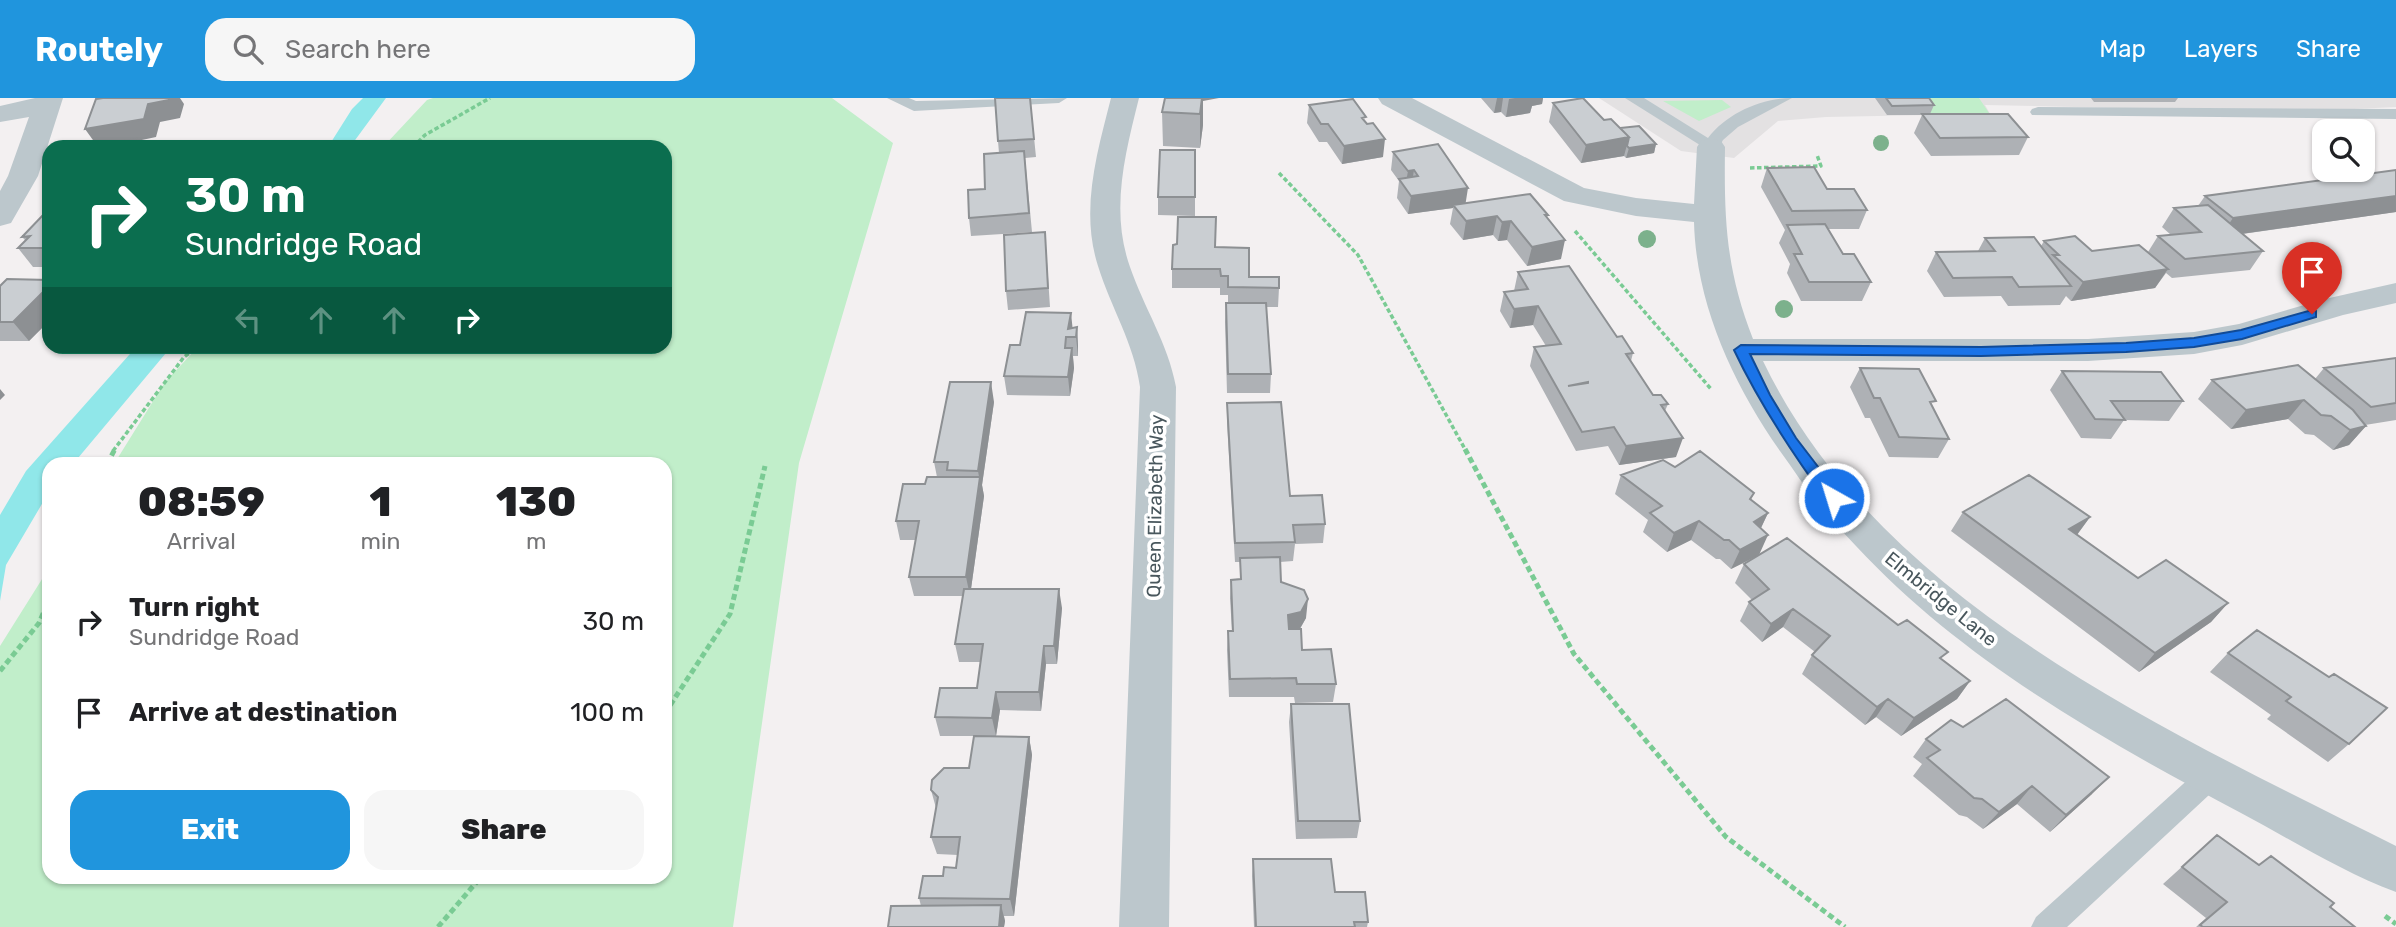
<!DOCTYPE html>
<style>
:root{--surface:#fff;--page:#f6f6f6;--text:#202124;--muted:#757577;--accent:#2095dd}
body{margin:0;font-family:Rubik,sans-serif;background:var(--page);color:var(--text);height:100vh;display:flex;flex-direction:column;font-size:26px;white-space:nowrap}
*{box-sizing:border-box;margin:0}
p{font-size:23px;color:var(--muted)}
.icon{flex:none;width:38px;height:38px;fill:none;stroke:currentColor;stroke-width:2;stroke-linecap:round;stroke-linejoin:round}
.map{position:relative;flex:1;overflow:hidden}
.sheet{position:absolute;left:42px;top:359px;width:630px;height:427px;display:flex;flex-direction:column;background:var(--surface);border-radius:21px;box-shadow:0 2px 5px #0004}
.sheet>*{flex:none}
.guide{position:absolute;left:42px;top:42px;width:630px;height:214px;border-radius:21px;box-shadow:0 2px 5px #0004;background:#0b6e4f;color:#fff;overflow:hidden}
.tools{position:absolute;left:2312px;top:21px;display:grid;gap:14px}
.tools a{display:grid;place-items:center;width:63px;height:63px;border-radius:14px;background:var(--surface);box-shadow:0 2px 5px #0004;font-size:35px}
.pin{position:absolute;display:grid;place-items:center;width:60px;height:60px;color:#fff;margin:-72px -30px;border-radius:50% 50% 50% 0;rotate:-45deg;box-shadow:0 0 7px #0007}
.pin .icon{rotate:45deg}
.me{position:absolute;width:77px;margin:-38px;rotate:321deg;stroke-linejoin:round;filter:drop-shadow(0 0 5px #0008)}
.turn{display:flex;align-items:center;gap:24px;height:147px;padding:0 28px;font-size:32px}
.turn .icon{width:91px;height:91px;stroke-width:2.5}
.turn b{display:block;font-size:49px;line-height:60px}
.lanes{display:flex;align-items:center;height:66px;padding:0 28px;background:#0003;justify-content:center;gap:35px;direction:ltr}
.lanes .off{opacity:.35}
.eta{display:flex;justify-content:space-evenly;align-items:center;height:119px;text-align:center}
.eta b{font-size:42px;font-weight:800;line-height:49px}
.action{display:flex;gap:14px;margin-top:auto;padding:14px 28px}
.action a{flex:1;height:80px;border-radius:21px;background:var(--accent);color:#fff;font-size:28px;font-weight:800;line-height:80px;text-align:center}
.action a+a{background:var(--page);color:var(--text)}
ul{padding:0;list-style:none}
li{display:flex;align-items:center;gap:21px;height:91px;padding:0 28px}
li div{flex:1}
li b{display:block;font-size:26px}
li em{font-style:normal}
header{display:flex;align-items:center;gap:42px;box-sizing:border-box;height:98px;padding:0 35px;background:var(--accent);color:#fff}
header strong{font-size:33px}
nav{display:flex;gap:38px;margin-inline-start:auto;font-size:24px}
.search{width:490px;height:63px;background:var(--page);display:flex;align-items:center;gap:18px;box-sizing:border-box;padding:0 24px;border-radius:21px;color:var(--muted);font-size:26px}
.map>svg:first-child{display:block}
.education{fill:#e3e1e2}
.green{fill:#c1eeca}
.water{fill:#90e7e9}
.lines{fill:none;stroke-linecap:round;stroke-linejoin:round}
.path-far1{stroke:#7acb94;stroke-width:3.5;stroke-dasharray:4.5 2.5;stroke-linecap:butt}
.path{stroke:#7acb94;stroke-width:5;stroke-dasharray:6 3.5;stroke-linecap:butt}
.lane{fill:#bcc7cc;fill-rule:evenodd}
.street{fill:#bcc7cc;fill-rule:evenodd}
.tree{fill:#7cb18c}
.wall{fill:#aeb1b5}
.shaded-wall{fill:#8d9093}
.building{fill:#caced2;stroke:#8d9093;stroke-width:2;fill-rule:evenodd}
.route{fill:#1a73e8;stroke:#114b97;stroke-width:2}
.labels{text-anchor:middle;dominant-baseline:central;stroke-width:7;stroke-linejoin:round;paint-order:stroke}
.street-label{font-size:19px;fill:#49575d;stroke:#fff}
</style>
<header>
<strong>Routely</strong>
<div class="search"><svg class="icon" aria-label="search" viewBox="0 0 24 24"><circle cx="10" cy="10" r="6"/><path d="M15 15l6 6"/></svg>Search here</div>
<nav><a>Map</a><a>Layers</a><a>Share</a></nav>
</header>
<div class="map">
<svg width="2396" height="829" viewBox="0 0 2396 829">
<rect width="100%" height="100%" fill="#f3f0f1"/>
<path class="education" d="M1599,0H2396V9L2292,14L1985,7L1993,21L1930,17L1826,19L1778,23L1734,60L1681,53Z"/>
<path class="green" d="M433,0H832L893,45L799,365L733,829H0V548L49,470V779H665V366H114L165,284L198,249L665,248V49H383L427,2Z
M1907,0H1979L1993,21L1930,17Z
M1722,2L1731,9L1699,23L1663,3Z"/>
<path class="water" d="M363,0H386L350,49H328L352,11Z
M137,248L171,249L73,366H49V394L6,467L0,503V417L26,373Z"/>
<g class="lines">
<path class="path-far1" d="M413,49L425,37L490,0
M1750,70L1821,68L1817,57
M1279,75L1358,157L1466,353
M1575,133L1711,291
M113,353L184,259L199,248"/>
<path class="path" d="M1465,351L1574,556L1726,739L1845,829
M107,366L115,351
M0,573L39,525L49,502
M665,615L730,516L765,368
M2385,818L2396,826
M438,829L481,779"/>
<path class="lane" d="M887,0H909L916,3L1067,0L1059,5L914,13Z
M1625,0H1644L1708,40C1727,15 1762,0 1792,0L1738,29L1723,42L1717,53L1711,54Z
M2038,9L2396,11V21L2032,17L2030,14L2032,11Z
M2213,664L2223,668L2226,676L2223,684L2067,829H2031L2036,819L2203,668Z"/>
<path class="street" d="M35,0H63L38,78L11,125L0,128V93L8,78L29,19L0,24V8Z
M1111,0H1139C1125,56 1110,113 1130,169C1144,210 1168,245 1176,289L1169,829H1119L1140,289C1134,245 1111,210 1098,168C1080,112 1097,55 1111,0Z
M1378,0H1412L1584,90L1636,100L1694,106L1697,49L1701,43L1711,40L1721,43L1725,49C1724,122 1726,172 1753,241H2088L2194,234L2239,226L2325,201L2396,185V205L2343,217L2242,247L2194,256L2088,263H1763C1879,505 2168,633 2396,748V794C2342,774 2292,742 2241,715C2103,642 1963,563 1856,448C1844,435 1831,423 1820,409C1806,391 1794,372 1780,353C1733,286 1696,206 1694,124L1636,118L1564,103L1382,6Z"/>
</g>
<g class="tree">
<circle cx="1881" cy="45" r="8"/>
<circle cx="1647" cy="141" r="9"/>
<circle cx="1784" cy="211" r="9"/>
</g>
<path class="wall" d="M1030,0L1036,59L1025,60L1032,134L971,138L969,120L985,91L999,55L998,43Z
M1481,0H1543L1542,6L1532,8L1530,15L1506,19L1501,14L1494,15Z
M1875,0H1929L1934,7L1930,16L2028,39L2019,57L1931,58L1914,35L1922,17H1887Z
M2091,0H2178L2175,4H2094Z
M1203,3V27L1200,50L1163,48L1162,14Z
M1553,5L1604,22L1620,30L1656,46L1654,55L1626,60L1624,58L1581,65L1549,24Z
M1309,7L1365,24L1383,59L1342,66L1327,44H1319L1307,25Z
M1195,52V118L1158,117V99Z
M1393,54L1466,105L1548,117L1547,120L1561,161L1527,168L1507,142L1498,143L1493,137L1463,142L1450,126L1453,110L1408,116L1397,100L1399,83L1391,72Z
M1767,70L1827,91L1867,112L1859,131H1828L1843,156L1871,184L1862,203H1801L1787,175L1790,166L1779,145L1785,132L1761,89Z
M2205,98L2396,114L2242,136L2263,153L2250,172L2172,180L2166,175L2155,190L2071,203L2066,198L2060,207L2008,208L2001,198L1944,199L1927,173L1936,154L1978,153L1985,140L2041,148L2044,143L2092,153L2148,154L2158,138L2171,137L2162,129L2174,110L2198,108Z
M49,116V169H33L18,150L26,143L22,139Z
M1045,134L1050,209L1008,212L1006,193Z
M1215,149L1249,179L1279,190L1278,209H1266L1271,276L1270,295H1227L1225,224L1226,205H1228V197H1220V190H1172V171Z
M1518,174L1617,239L1633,255L1631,263L1653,297L1668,306L1665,313L1676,359L1619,367L1608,348L1576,353L1530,268L1534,249L1546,248L1533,227L1510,230L1500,213L1504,194L1514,193Z
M49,182V223L29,243H0V188Z
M1077,229L1078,248V258H1073L1074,270L1070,298L1007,297L1004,278L1020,247Z
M2396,260V322L2365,327L2366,328L2349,347L2333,352L2314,337L2305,336L2288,321L2231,331L2198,301L2212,282L2315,281L2324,270Z
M1860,270L1949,341L1938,360L1889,359L1870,320H1865L1850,289Z
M2062,273L2183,303L2169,323L2124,322L2111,341L2081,340L2050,292Z
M994,304L982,387L984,398L971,491L1062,510L1057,566H1046L1041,613L1000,612L996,638H940L935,619L977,590L981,564H959L955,546L963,498H914L909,479L916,442H900L896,423L925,386L937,379L934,364Z
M1227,305L1290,398L1325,426L1323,445L1295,446L1293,463L1280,464L1281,484L1306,520L1300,531L1302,552L1336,586L1333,604L1295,605L1294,599H1229L1227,552L1228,533H1232L1230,500L1231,482L1240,481V464H1235L1227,324Z
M1675,369L1754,395L1751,402L1768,415L1761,430L1759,457L1731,471L1720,461H1716L1691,442L1667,454L1643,434L1648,422L1615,396L1621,377Z
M1963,414L2090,419L2077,437L2138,480L2228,505L2211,524L2139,574L1951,433Z
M1744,466L1898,527L1970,583L1957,601L1901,638L1876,619L1865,627L1802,576L1812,557L1815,554L1783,529L1762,544L1740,523L1749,504L1752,502L1735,485Z
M2228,555L2329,579L2349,646L2328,664L2267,621L2271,617L2210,574Z
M1291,606L1360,723L1357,740L1296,741L1289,624Z
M1963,629L2092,696L2050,734L2017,706L1983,731L1967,719L1959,717L1913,678L1922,666L1913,659L1926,641Z
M1029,639L1032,657L1014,818H1004L1005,823L1004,829H888L921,808L919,800L943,778L956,770L958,757L937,756L931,739L936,710L931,692L969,670Z
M2217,737L2259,767L2330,809L2355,829H2196L2206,820L2163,786Z
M1253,761L1335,794L1368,824L1367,829H1254L1252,778Z"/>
<path class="shaded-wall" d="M169,0H180L184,6L180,20L160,24L156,39L137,43L141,49H98L85,31L148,6Z
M1198,0H1219L1203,3V27L1200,50V16Z
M1497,0H1503L1501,14L1494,15Z
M1515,0H1543L1542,6L1532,8L1530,15L1506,19L1509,1Z
M1629,39L1624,58L1581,65L1586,47Z
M1385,41L1383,59L1342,66L1344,48Z
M1656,46L1654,55L1626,60L1629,50Z
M1414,72L1411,91L1405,90L1408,73Z
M1468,90L1465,109L1453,107V110L1408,116L1411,98Z
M2396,98V114L2220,139L2233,120Z
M1497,118L1493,137L1463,142L1466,123Z
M1511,123L1507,142L1498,143L1502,124Z
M1565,142L1561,161L1527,168L1532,149Z
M2168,171L2155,190L2071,203L2083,184Z
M49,188V223L29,243L13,224Z
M1538,208L1533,227L1510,230L1514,211Z
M1071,215L1073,234L1068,231Z
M1077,229L1078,248V258L1076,239Z
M1072,250L1074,270L1070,298L1068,279Z
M991,284L994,304L982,387L984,398L970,498L966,479L980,384L978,373Z
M0,291L5,297L0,302Z
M2304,302L2288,321L2231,331L2246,312Z
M2366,328L2349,347L2333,352L2350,332Z
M1683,340L1676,359L1619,367L1626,348Z
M1768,415L1759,434L1754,424Z
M2090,419L2076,438L2069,431Z
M1699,423L1691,442L1667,454L1674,435Z
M1768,437L1759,457L1731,471L1740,452Z
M1059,491L1062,510L1057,566L1054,548Z
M1308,501L1306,520L1299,532L1287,536L1288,517Z
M2228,505L2211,524L2139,574L2155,555Z
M1793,511L1783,529L1762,544L1771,526Z
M1044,548L1046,566L1041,613L1039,594Z
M1970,583L1957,601L1901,638L1914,620Z
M996,594L1000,612L996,638L992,620Z
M1888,601L1876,619L1865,627L1877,609Z
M1029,639L1032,657L1014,818L1010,801Z
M2109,679L2092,696L2050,734L2066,717Z
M2032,688L2017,706L1983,731L1999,714Z
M1001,807L1005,823L1004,829H999Z"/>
<path class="building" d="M103,0H169V2L148,6L144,21L85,31L96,1Z
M995,0H1030L1034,41L998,43Z
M1165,0H1202L1200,16L1162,14Z
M1583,0L1604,22L1611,21L1629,39L1586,47L1553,5Z
M1886,0H1929L1934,7L1892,8Z
M1353,1L1366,19L1362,20L1367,26L1373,25L1385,41L1344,48L1328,26H1321L1309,7Z
M1922,16H2008L2028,39L1940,40Z
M1639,28L1656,46L1629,50L1627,48L1629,39L1620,30Z
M136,41L134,49H100L101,47Z
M1438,46L1468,90L1411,98L1399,81L1418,78L1414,72L1408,73L1393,54Z
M1160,52H1195V99H1158Z
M1024,53L1029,115L969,120L968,92L985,91L984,56Z
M1814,69L1827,91H1854L1867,112L1792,113L1767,70Z
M2396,72V98L2233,120L2205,98Z
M1530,96L1548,117H1545L1565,142L1532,149L1511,123L1502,124L1497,118L1466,123L1453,107Z
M2208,107L2263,153L2185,161L2158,138L2201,134L2174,110Z
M44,116H49V150H18L30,138L22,139Z
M1178,119H1216L1215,149L1249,150V179H1279V190L1228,189V178H1221L1220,171H1172L1173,147L1177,146Z
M1825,126L1843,156H1854L1871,184H1809L1794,156H1802L1787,127Z
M1045,134L1048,190L1006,193L1004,137Z
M2075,138L2092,153L2139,147L2168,171L2083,184L2053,157H2059L2044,143Z
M2034,139L2071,188L2019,189L2012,179L1953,180L1936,154L1995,153L1985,140Z
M1569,168L1617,239L1622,238L1633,255L1626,256L1653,297H1661L1668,306L1661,307L1683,340L1626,348L1614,329L1582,334L1534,249L1561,246L1538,208L1514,211L1504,194L1528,191L1518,174ZM1588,284V285L1568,288Z
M7,181L49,182V188L13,224H0V188Z
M1226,205H1266L1271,276H1228Z
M1026,214L1071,215L1068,231L1077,229L1076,239H1066L1065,250H1072L1068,279L1004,278L1010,247H1020Z
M2396,260V305L2371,309L2324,270Z
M2298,267L2353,312L2366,328L2350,332L2331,318L2321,317L2304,302L2246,312L2212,282Z
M1860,270L1919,271L1936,303L1930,304L1949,341L1899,339L1880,300H1874Z
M2062,273L2161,274L2183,303H2111L2125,322L2095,321Z
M950,284H991L978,373L947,372L948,364H934Z
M1281,304L1290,398L1322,397L1325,426L1293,427L1295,444L1235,445L1227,305Z
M1700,353L1754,395L1750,401L1768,415L1754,424L1768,437L1740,452L1729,442H1724L1699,423L1674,435L1650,415L1662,408L1621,377L1663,362L1675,369Z
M2029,377L2090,419L2069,431L2138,480L2166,462L2228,505L2155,555L1963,414Z
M927,379H980L966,479H909L919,423H896L903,386H925Z
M1787,440L1898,527L1907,522L1948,554L1940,560L1970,583L1914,620L1888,601L1877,609L1812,557L1830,538L1793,511L1771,526L1749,504L1769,491L1744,466Z
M1280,459L1281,484L1304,492L1308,501L1301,514L1288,517L1289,531H1301L1302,552L1331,551L1336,586H1297L1296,580L1230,581L1228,533H1233L1231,482L1241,481L1240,460Z
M964,491H1059L1054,548H1044L1039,594H996L992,620L935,619L940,590H977L983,546H955Z
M2257,532L2329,579L2334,576L2387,610L2349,646L2286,603L2291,599L2228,555Z
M2006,601L2109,679L2066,717L2032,688L1999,714L1982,701L1974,700L1927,660L1940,652L1926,641L1951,622L1963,629Z
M1291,606H1349L1360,723H1298Z
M974,638L1029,639L1010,801L919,800L923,778H943L944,769L956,770L960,739H931L938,699L931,692L932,682L944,670H969Z
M2217,737L2259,767L2271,758L2334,805L2330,809L2355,829H2203L2200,827L2227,804L2182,769Z
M1253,761H1331L1335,794H1365L1368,824H1354L1355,829H1256Z
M1001,807L999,829H888L891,808Z"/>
<path class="route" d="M2312,212L2316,213V219L2242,241L2194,249L2126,254L1981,258L1750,256L1770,297L1796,340L1842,400L1834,406L1828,404C1792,355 1760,307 1734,252L1741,247L1981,249L2126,245L2194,240L2241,232Z"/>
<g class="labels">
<g class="street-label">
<text transform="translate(1155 408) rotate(-89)">Queen Elizabeth Way</text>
<text transform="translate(1941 501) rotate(39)">Elmbridge Lane</text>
</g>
</g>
</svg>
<div class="tools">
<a><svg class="icon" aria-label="search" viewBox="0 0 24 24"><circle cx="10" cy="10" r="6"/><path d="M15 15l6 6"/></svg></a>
</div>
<div class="pin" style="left:2312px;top:216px;background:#d93025"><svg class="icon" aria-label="arrive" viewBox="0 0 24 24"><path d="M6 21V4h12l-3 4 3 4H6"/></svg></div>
<svg class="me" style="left:1834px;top:400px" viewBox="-20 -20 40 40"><circle r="17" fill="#1a73e8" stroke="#fff" stroke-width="3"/><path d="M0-11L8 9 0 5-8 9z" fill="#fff"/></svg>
<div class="guide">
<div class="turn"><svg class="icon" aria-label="right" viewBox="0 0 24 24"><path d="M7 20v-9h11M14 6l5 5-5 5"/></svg><div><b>30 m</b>Sundridge Road</div></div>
<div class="lanes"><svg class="icon off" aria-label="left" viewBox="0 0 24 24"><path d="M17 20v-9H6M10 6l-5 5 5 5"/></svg><svg class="icon off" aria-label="ahead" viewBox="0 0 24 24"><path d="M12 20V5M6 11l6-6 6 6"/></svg><svg class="icon off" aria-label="ahead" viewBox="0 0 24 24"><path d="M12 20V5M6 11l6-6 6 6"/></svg><svg class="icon" aria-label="right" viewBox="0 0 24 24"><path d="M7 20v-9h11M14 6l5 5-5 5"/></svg></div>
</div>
<section class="sheet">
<div class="eta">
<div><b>08:59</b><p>Arrival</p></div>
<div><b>1</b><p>min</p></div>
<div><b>130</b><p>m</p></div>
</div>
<ul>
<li><svg class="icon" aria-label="right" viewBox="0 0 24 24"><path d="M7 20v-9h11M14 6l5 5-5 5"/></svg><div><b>Turn right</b><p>Sundridge Road</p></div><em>30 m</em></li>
<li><svg class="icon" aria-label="arrive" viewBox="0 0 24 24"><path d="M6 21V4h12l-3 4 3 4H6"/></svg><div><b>Arrive at destination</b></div><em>100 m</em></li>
</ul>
<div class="action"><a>Exit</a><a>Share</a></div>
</section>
</div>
